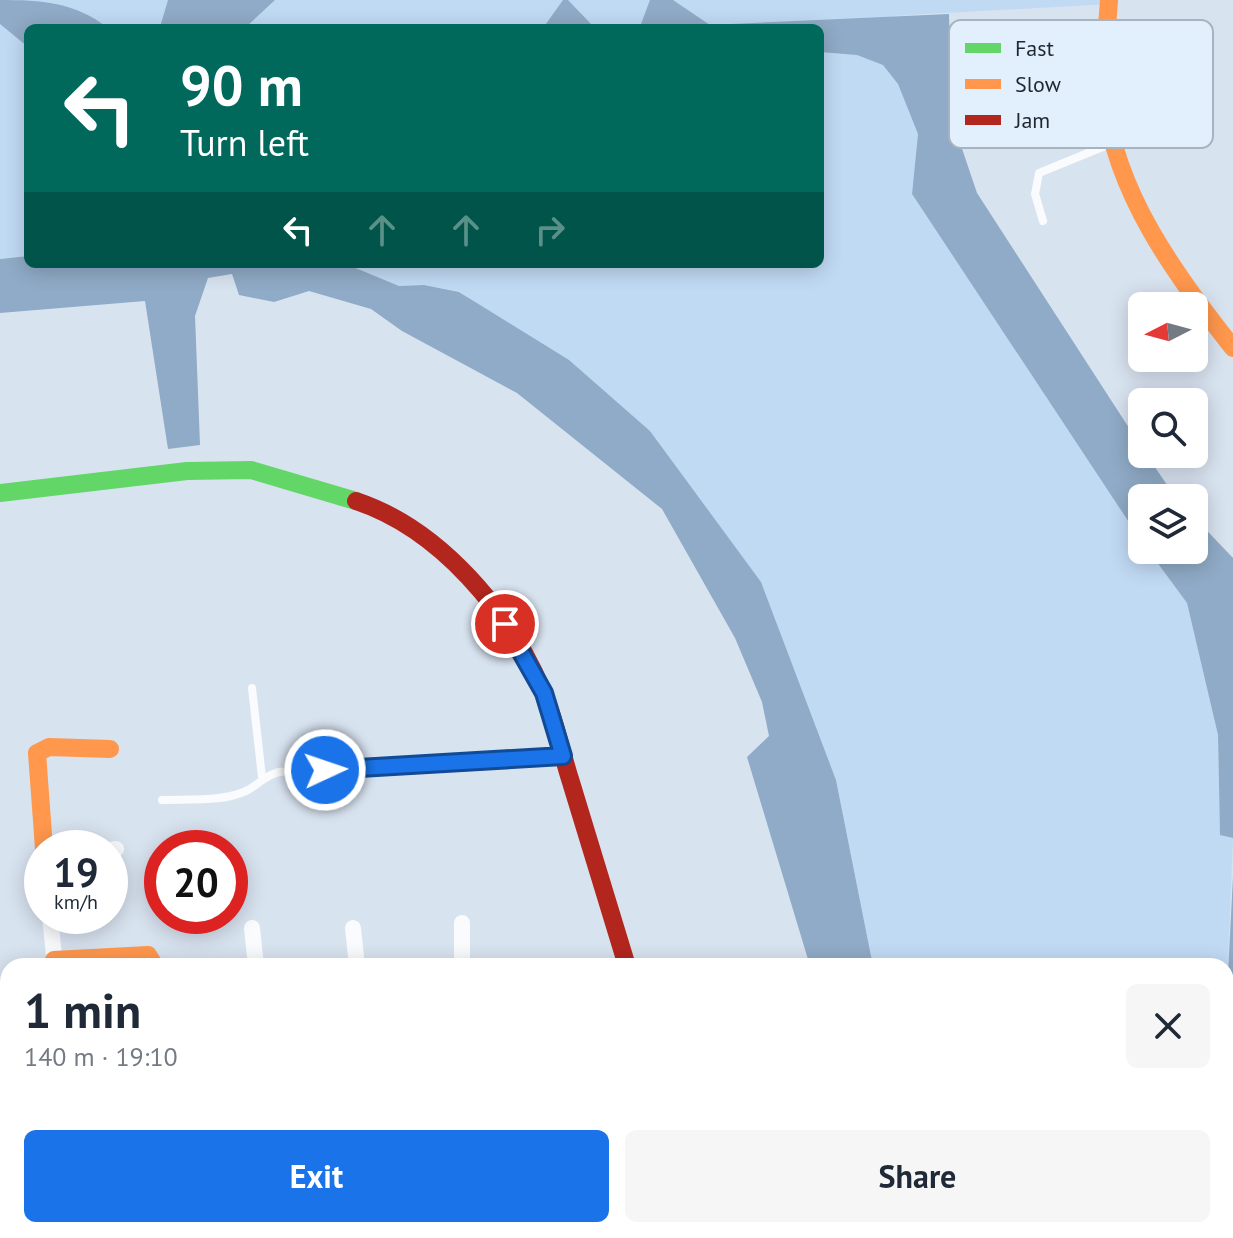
<!DOCTYPE html>
<meta charset="utf-8">
<style>
:root{--surface:#fff;--page:#f6f6f7;--text:#1f2937;--muted:#747a83;--accent:#1a73e8}
body{margin:0;font-family:"PT Sans",sans-serif;background:var(--page);color:var(--text);height:100vh;display:flex;flex-direction:column;font-size:30px;white-space:nowrap}
*{box-sizing:border-box;margin:0}
p{font-size:26px;color:var(--muted)}
.icon{flex:none;width:44px;height:44px;fill:none;stroke:currentColor;stroke-width:2;stroke-linecap:round;stroke-linejoin:round}
.map{position:relative;flex:1;overflow:hidden}
.panel{position:absolute;left:0px;top:958px;width:1234px;height:280px;display:flex;flex-direction:column;background:var(--surface);border-radius:24px 24px 0 0;box-shadow:0 4px 20px #0003}
.panel>*{flex:none}
.top-card{position:absolute;left:24px;top:24px;width:800px;height:244px;border-radius:12px;box-shadow:0 4px 20px #0003;background:#00695c;color:#fff;overflow:hidden}
.needle{width:52px;rotate:264deg}
.tools{position:absolute;left:1128px;top:292px;display:grid;gap:16px}
.tools a{display:grid;place-items:center;width:80px;height:80px;border-radius:12px;background:var(--surface);box-shadow:0 4px 20px #0003;font-size:40px}
.speed{position:absolute;left:24px;top:830px;display:flex;gap:16px;font-size:40px;font-weight:700;text-align:center}
.speed>*{display:grid;place-content:center;width:104px;height:104px;border-radius:50%;background:var(--surface);box-shadow:0 4px 20px #0003;line-height:1}
.speed small{font-size:20px;font-weight:400}
.speed .limit{border:12px solid #d22;background:#fff;color:#111}
.pin{position:absolute;display:grid;place-items:center;width:68px;height:68px;color:#fff;margin:-34px;border:4px solid #fff;border-radius:50%;box-shadow:0 2px 8px #0007}
.me{position:absolute;width:88px;margin:-44px;rotate:87deg;stroke-linejoin:round;filter:drop-shadow(0 0 6px #0008)}
.turn{display:flex;align-items:center;gap:28px;height:168px;padding:0 24px;font-size:36px}
.turn .icon{width:104px;height:104px;stroke-width:2.5}
.turn b{display:block;font-size:56px;line-height:68px}
.lanes{display:flex;align-items:center;height:76px;padding:0 24px;background:#0003;justify-content:center;gap:40px;direction:ltr}
.lanes .off{opacity:.35}
.round{display:grid;place-items:center;flex:none;width:84px;height:84px;border-radius:12px;background:var(--page)}
.overview{display:flex;align-items:center;justify-content:space-between;height:136px;padding:0 24px}
h1{font-size:48px;font-weight:800;line-height:60px}
.action{display:flex;gap:16px;margin-top:auto;padding:16px 24px}
.action a{flex:1;height:92px;border-radius:12px;background:var(--accent);color:#fff;font-size:32px;font-weight:800;line-height:92px;text-align:center}
.action a+a{background:var(--page);color:var(--text)}
.map>svg:first-child{display:block}
.green{fill:#c1daf4}
.water{fill:#90abc7}
.lines{fill:none;stroke-linecap:round;stroke-linejoin:round}
.lane{stroke:#f9fbfd;stroke-width:8}
.street{stroke:#f9fbfd;stroke-width:16}
.fast{stroke:#63d668;stroke-width:18}
.slow{stroke:#ff974d;stroke-width:18}
.jam{stroke:#b3261e;stroke-width:18}
.route-casing{stroke:#114b97;stroke-width:20}
.route{stroke:#1a73e8;stroke-width:14}
.key{fill:#e2effd;stroke:#a8b3c0;stroke-width:2}
.key-label{font-size:22px;fill:#1f2730}
</style>
<div class="map">
<svg width="1233" height="1238" viewBox="0 0 1233 1238">
<rect width="100%" height="100%" fill="#d8e3f0"/>
<path class="green" d="M0,0H1110V4L893,16L898,84L918,134L912,194L1142,542V550H1148L1187,603L1218,735L1220,834L1233,838L1226,1011V966H873L836,780L761,583L650,431L460,292L424,285L399,286L346,264H820V28H28V256L0,259Z
M947,1230H1221L1223,1238H949Z"/>
<path class="water" d="M0,0C41,0 75,2 108,28H28V47L0,24Z
M168,0H275L245,28H154L160,27Z
M563,0H568L591,24L616,28H543Z
M650,0H673L710,25L949,14L952,119L977,193L1142,448V454H1146L1176,498H1142V542L912,194L918,134L898,84L883,65L857,55L820,52V28H625L641,24Z
M28,256V264H346L399,286L424,285L459,292L569,360L650,431L761,582L836,780L873,966H810L747,757L769,736L762,702L735,638L662,509L517,393L402,331L371,309L309,291L274,302L239,295L232,274L208,278L195,316L200,445L168,449L145,301L0,313V259Z
M1194,517L1233,558V838L1220,835L1218,735L1187,603L1148,550H1194Z
M1233,877V1238H1223L1221,1230H1226V1011Z
M889,1230H947L949,1238H892Z"/>
<g class="lines">
<path class="lane" d="M1043,221L1035,194L1039,173L1110,144
M252,688L262,777
M162,800C188,799 222,802 246,791C259,785 263,776 279,772L558,756"/>
<path class="street" d="M110,850L116,849
M50,916L55,966
M462,923V966
M252,928L256,966
M353,928L357,966
M0,1212L8,1211
M81,1230L82,1238
M184,1230V1238
M207,1230L211,1238
M704,1230L706,1238"/>
<path class="fast" d="M0,493L187,471L251,470L356,501"/>
<path class="slow" d="M1109,0C1107,33 1102,66 1105,99C1115,194 1176,275 1233,348
M44,848L37,753L49,747L110,749
M54,960L148,955L155,966"/>
<path class="jam" d="M356,501C440,529 510,612 543,692C555,719 561,751 570,779C589,841 608,904 627,966"/>
</g>
<g class="lines">
<g class="route-casing">
<path id="route" d="M325,770L563,756L544,693L505,624"/>
</g>
<use href="#route" class="route"/>
</g>
<rect x="949" y="20" width="264" height="128" rx="12" class="key"/>
<rect x="965" y="43" width="36" height="10" fill="#63d668"/>
<rect x="965" y="79" width="36" height="10" fill="#ff974d"/>
<rect x="965" y="115" width="36" height="10" fill="#b3261e"/>
<g class="key-label">
<text x="1015" y="56">Fast</text>
<text x="1015" y="92">Slow</text>
<text x="1015" y="128">Jam</text>
</g>
</svg>
<div class="tools">
<a><svg class="needle" viewBox="-14 -14 28 28"><path d="M0-13l5 13h-10z" fill="#e53935"/><path d="M0 13l5-13h-10z" fill="#747a83"/></svg></a>
<a><svg class="icon" aria-label="search" viewBox="0 0 24 24"><circle cx="10" cy="10" r="6"/><path d="M15 15l6 6"/></svg></a>
<a><svg class="icon" aria-label="layers" viewBox="0 0 24 24"><path d="M12 4l9 5-9 5-9-5zM3 14l9 5 9-5"/></svg></a>
</div>
<div class="speed"><div>19<small>km/h</small></div><div class="limit">20</div></div>
<div class="pin" style="left:505px;top:624px;background:#d93025"><svg class="icon" aria-label="arrive" viewBox="0 0 24 24"><path d="M6 21V4h12l-3 4 3 4H6"/></svg></div>
<svg class="me" style="left:325px;top:770px" viewBox="-20 -20 40 40"><circle r="17" fill="#1a73e8" stroke="#fff" stroke-width="3"/><path d="M0-11L8 9 0 5-8 9z" fill="#fff"/></svg>
<div class="top-card">
<div class="turn"><svg class="icon" aria-label="left" viewBox="0 0 24 24"><path d="M17 20v-9H6M10 6l-5 5 5 5"/></svg><div><b>90 m</b>Turn left</div></div>
<div class="lanes"><svg class="icon" aria-label="left" viewBox="0 0 24 24"><path d="M17 20v-9H6M10 6l-5 5 5 5"/></svg><svg class="icon off" aria-label="ahead" viewBox="0 0 24 24"><path d="M12 20V5M6 11l6-6 6 6"/></svg><svg class="icon off" aria-label="ahead" viewBox="0 0 24 24"><path d="M12 20V5M6 11l6-6 6 6"/></svg><svg class="icon off" aria-label="right" viewBox="0 0 24 24"><path d="M7 20v-9h11M14 6l5 5-5 5"/></svg></div>
</div>
<section class="panel">
<div class="overview"><div><h1>1 min</h1><p>140 m · 19:10</p></div><a class="round"><svg class="icon" aria-label="close" viewBox="0 0 24 24"><path d="M6 6l12 12M18 6L6 18"/></svg></a></div>
<div class="action"><a>Exit</a><a>Share</a></div>
</section>
</div>
